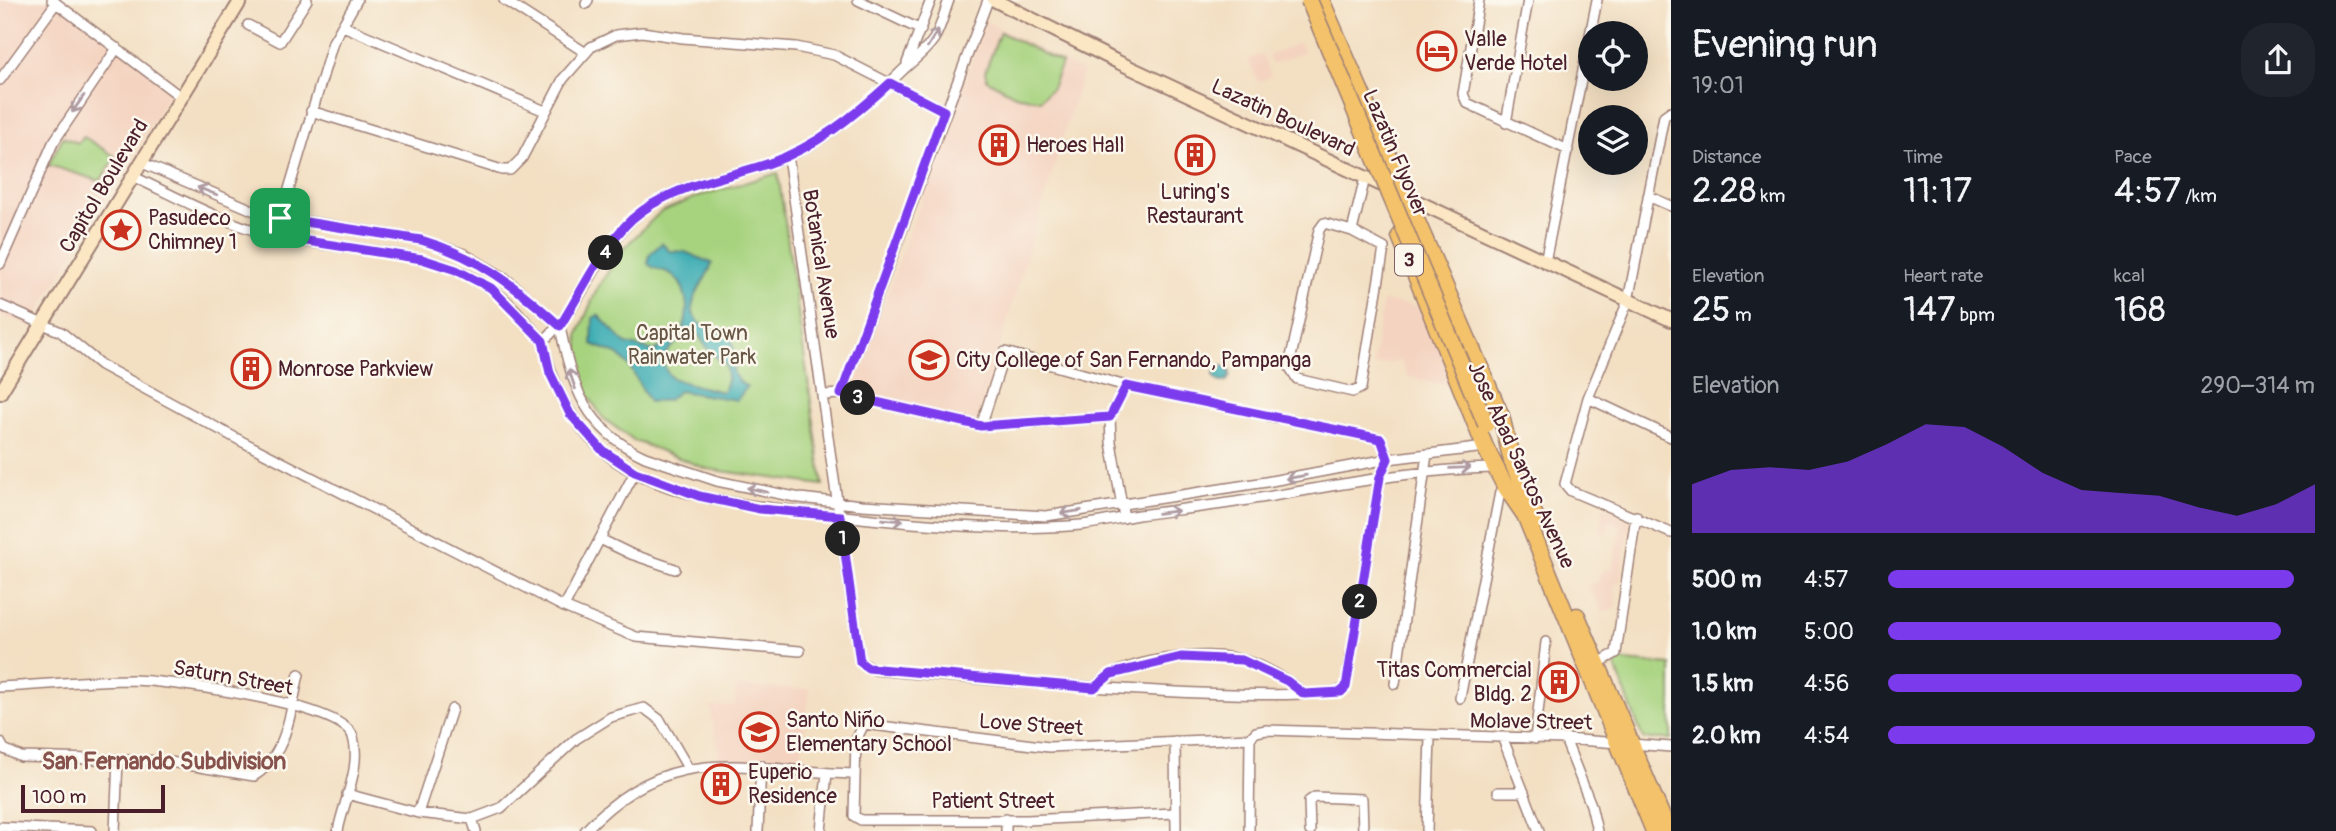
<!DOCTYPE html>
<html lang="en">
<head>
<meta charset="utf-8">
<style>
	:root { --surface:#171b24; --page:#20242c; --text:#f1f3f6; --muted:#9ea1a6; --accent:#7c3aed }
	body { margin:0; font-family:Pangolin,sans-serif; background:var(--page); color:var(--text); height:100vh; display:flex; flex-direction:column; font-size:26px; white-space:nowrap }
	* { box-sizing:border-box; margin:0 }
	p { font-size:23px; color:var(--muted) }
	.icon { flex:none; width:38px; height:38px; fill:none; stroke:currentColor; stroke-width:2; stroke-linecap:round; stroke-linejoin:round }
	.map { position:relative; flex:1; overflow:hidden }
	.panel { display:flex; flex-direction:column; background:var(--surface); width:665px }
	.panel>* { flex:none }
	.controls { position:absolute; left:1578px; top:21px; display:grid; gap:14px }
	.controls a { display:grid; place-items:center; width:70px; height:70px; border-radius:50%; background:var(--surface); box-shadow:0 7px 28px #0002; font-size:35px }
	.scale { position:absolute; left:21px; bottom:18px; width:144px; box-sizing:border-box; padding-left:7px; border:4px solid #4a1f2b; border-top:0; font-size:19px; line-height:24px; white-space:nowrap; color:#4a1f2b; -webkit-text-stroke:5px #fbf7ec; paint-order:stroke }
	.pin { position:absolute; display:grid; place-items:center; width:60px; height:60px; color:#fff; margin:-30px; border-radius:14px; box-shadow:0 4px 10px #0006 }
	.km { position:absolute; width:35px; height:35px; margin:-18px; border-radius:50%; background:#222; color:#fff; font-size:19px; line-height:35px; text-align:center }
	.round { display:grid; place-items:center; flex:none; width:74px; height:74px; border-radius:28px; background:var(--page) }
	.head { display:flex; align-items:center; justify-content:space-between; height:119px; padding:0 21px }
	h1 { font-size:38px; font-weight:600; line-height:52px }
	.figures { display:grid; grid-template-columns:repeat(3,1fr); gap:10px; height:119px; padding:7px 21px }
	.figures div { display:grid; align-content:center }
	.figures b { font-size:35px; font-weight:600 }
	.figures small { font-size:19px; font-weight:400 }
	.figures p { font-size:19px }
	.chart { height:196px; padding:14px 21px }
	.chart p { display:flex; justify-content:space-between }
	.chart svg { width:100%; height:126px; margin-top:7px; fill:var(--accent); opacity:.7 }
	ul { padding:0 21px; list-style:none; font-size:23px }
	li { display:grid; grid-template-columns:112px 84px 1fr; align-items:center; height:52px }
	li i { height:18px; border-radius:9px; background:var(--accent) }
	main { display:flex; flex:1; min-height:0 }
	.map>svg:first-child { display:block }
	.built { fill:#f4d3c0 }
	.green { fill:#a7d37f; stroke:#787955; stroke-width:2 }
	.water { fill:#39abb2; stroke:#42656e; stroke-width:2; fill-rule:evenodd }
	.lines { fill:none; stroke-linecap:round; stroke-linejoin:round }
	.street-casing { stroke:#9e7f76; stroke-width:12 }
	.secondary-casing { stroke:#9e7f76; stroke-width:16 }
	.highway-casing { stroke:#9e7f76; stroke-width:19 }
	.street { stroke:#fff; stroke-width:9 }
	.secondary { stroke:#fbe7c3; stroke-width:12 }
	.highway { stroke:#f4c26a; stroke-width:16 }
	.highway-bridge-casing { stroke:#9e7f76; stroke-width:19; stroke-linecap:butt }
	.highway-bridge { stroke:#f4c26a; stroke-width:16 }
	.oneway { stroke:#ae9aa0 }
	.route-casing { stroke:#fff; stroke-width:14 }
	.route { stroke:#7c3aed; stroke-width:9 }
	.labels { text-anchor:middle; dominant-baseline:central; stroke-width:5; stroke-linejoin:round; paint-order:stroke }
	.shield { fill:#fbf7ec; stroke:#7f6065; stroke-width:2 }
	.shield-label { font-size:19px; font-weight:bold; fill:#4a1f2b }
	.poi-label { font-size:21px; fill:#4a1f2b; stroke:#fbf7ec; text-anchor:start }
	.street-label { font-size:21px; fill:#4a1f2b; stroke:#fbf7ec }
	.park-label { font-size:21px; fill:#654; stroke:#fbf7ec }
	.neighbourhood-label { font-size:23px; font-weight:bold; fill:#87514c; stroke:#fbf7ec }
</style>
</head>
<body>
<main>
<div class="map">
<svg width="1671" height="831" viewBox="0 0 1671 831">
	<rect width="100%" height="100%" fill="#fbf7ec"/>
	<filter id="ink" filterUnits="userSpaceOnUse"><feTurbulence type="fractalNoise" baseFrequency=".0143" numOctaves="2"/><feDisplacementMap in="SourceGraphic" scale="14" xChannelSelector="R" yChannelSelector="G"/><feConvolveMatrix kernelMatrix="1 2 1 2 8 2 1 2 1" color-interpolation-filters="sRGB"/></filter>
	<filter id="wash" filterUnits="userSpaceOnUse"><feTurbulence type="fractalNoise" baseFrequency=".00686" numOctaves="4" result="noise"/><feDisplacementMap in="SourceGraphic" scale="28" xChannelSelector="R" yChannelSelector="G"/><feGaussianBlur stdDeviation="1.57" result="paint"/><feColorMatrix in="noise" values="0 0 0 0 0 0 0 0 0 0 0 0 0 0 0 0 0 1.4 0 .05"/><feComposite in="paint" operator="in"/></filter>
	<g filter="url(#wash)">
		<rect width="100%" height="100%" fill="#f3dfc2"/>
		<path class="built" d="M0 0H66L176 82 30 326 0 315Z
			M986 21 1083 72 973 433 852 391Z
			M1299 43 1303 52 1272 64 1268 56Z
			M1262 54 1271 76 1258 82 1248 59Z
			M1383 301 1421 307 1455 387 1408 377 1401 361 1373 366Z
			M1604 506 1630 521 1620 581 1614 586 1617 607 1603 612 1588 586 1599 581V574L1605 569H1612L1621 526 1610 520 1608 532 1599 533Z
			M735 687 810 689 801 757 720 764 710 707 735 705Z"/>
		<path class="green" d="M1000 32 1062 63 1052 88 1040 100 1015 95 987 80 985 72Z
			M63 137 78 143 84 137 116 157 100 181 48 165Z
			M778 173 823 485 707 469 633 440 603 418 581 385 578 334 597 289 622 250 660 212 699 196Z
			M1613 660 1671 665V739H1643Z"/>
		<path class="water" d="M662 243 669 251 685 252 712 263C708 281 678 306 701 324 710 332 722 328 731 337 739 358 722 372 747 387L737 400 679 391 668 400 649 402 630 367 619 355 592 344 593 318 598 315 626 344 655 351 683 329C690 311 688 283 669 273 661 269 655 270 648 264L649 255ZM697 333 710 352 726 365 727 380 723 392C714 390 675 381 670 376 652 356 680 336 697 333Z
			M1214 374a8 8 0 1 1 16 0a8 8 0 1 1-16 0Z"/>
	</g>
	<g filter="url(#ink)">
		<g class="lines">
			<g class="street-casing">
				<path id="street" d="M52 0 181 97
					M504 0 586 53
					M858 0 921 30
					M1479 0 1463 94 1467 103 1568 150
					M586 4 588 0
					M248 25 280 42 307 0
					M343 26 545 111
					M907 63 931 0
					M0 80 56 3
					M311 111 502 170H510L522 158 563 79 591 47 616 35 642 32 683 38 796 47 834 55 944 111
					M1671 111 1664 116 1628 301 1588 398 1565 484 1571 491 1671 533
					M1506 123 1528 0
					M788 156 860 662 875 670C931 675 1323 710 1346 687L1380 477 1388 459 1381 439 1126 386 1005 352 981 426
					M140 162 262 214 421 240 464 254 505 278 560 326C571 386 586 430 645 457L717 481 800 498 862 505 1046 516 1266 482 1388 459 1485 447
					M132 176C177 197 225 224 274 236 345 253 428 245 490 288 511 302 527 323 543 341
					M1648 196 1671 206
					M1324 223 1352 231 1384 248 1361 388 1353 392 1297 379 1289 366 1319 230Z
					M1352 231 1365 178
					M275 236 333 42 357 0
					M1545 262 1597 0
					M0 264 53 143 117 48
					M0 305 61 332 101 365 243 442 564 607 636 637 800 651
					M543 341C554 392 577 437 623 466 685 503 758 506 827 514 911 524 997 532 1081 525 1100 523 1119 518 1138 515 1175 510 1212 506 1248 500 1331 487 1410 469 1494 468
					M543 341C585 305 598 245 642 211 679 183 728 178 771 163 823 145 865 107 904 69 914 60 926 51 934 39 941 28 944 13 949 0
					M841 394 988 0
					M824 395 841 394 981 426 1110 417
					M1588 398 1671 437
					M1124 518 1111 442 1110 417 1126 386
					M600 539 631 554 675 569
					M564 607 635 472
					M1595 665 1616 653 1636 516
					M1395 684 1427 454
					M0 687C44 685 89 680 133 680 168 681 344 703 353 737 362 766 343 803 338 831
					M1094 688C1118 659 1208 649 1243 660 1263 666 1288 679 1304 694
					M1460 698 1500 492 1505 486
					M1250 738 1256 732 1266 730 1565 739 1671 747
					M1503 739 1539 831
					M1535 739 1546 642
					M1565 739 1591 805 1597 831
					M1175 741 1176 831
					M0 742 4 749 21 757 164 761 254 776C287 756 291 709 299 674
					M1498 792H1524
					M347 794 418 813 472 819 501 808 576 739 611 717 644 708 660 720 688 768
					M418 813 452 709
					M1175 813 1027 820H861L854 816 856 740 864 724 1049 747 1250 738
					M472 819 476 831
					M1006 819V831
					M0 827 92 831
					M115 831 118 759
					M585 831C671 738 746 771 855 774
					M758 831 761 765
					M821 831 827 773
					M1249 831 1250 738
					M1310 831 1309 801 1315 797 1362 799 1363 831
					M1427 831 1430 737"/>
			</g>
			<g class="secondary-casing">
				<path id="secondary" d="M994 0 1118 62 1671 320
					M0 393 241 0"/>
			</g>
			<g class="highway-casing">
				<path id="highway" d="M1321 0 1501 416 1512 461 1537 521
					M1400 236 1485 447 1505 486 1525 515 1654 831
					M1577 616 1668 831"/>
			</g>
			<use href="#street" class="street"/>
			<use href="#secondary" class="secondary"/>
			<use href="#highway" class="highway"/>
			<g class="highway-bridge-casing">
				<path id="highway-bridge" d="M1309 0 1486 424"/>
			</g>
			<use href="#highway-bridge" class="highway-bridge"/>
		</g>
		<defs><path id="oneway-shaft" d="M-6 0H5M1.5-3L5.5 0L1.5 3" fill="none" stroke-width="1.6" stroke-linecap="round" stroke-linejoin="round" transform="scale(1.75)"/></defs>
		<g class="oneway">
			<use href="#oneway-shaft" transform="translate(933 38) rotate(-58)"/>
			<use href="#oneway-shaft" transform="translate(78 104) rotate(125)"/>
			<use href="#oneway-shaft" transform="translate(207 191) rotate(-159)"/>
			<use href="#oneway-shaft" transform="translate(572 379) rotate(-109)"/>
			<use href="#oneway-shaft" transform="translate(1460 468) rotate(-2)"/>
			<use href="#oneway-shaft" transform="translate(1296 477) rotate(170)"/>
			<use href="#oneway-shaft" transform="translate(757 490) rotate(-168)"/>
			<use href="#oneway-shaft" transform="translate(1071 512) rotate(171)"/>
			<use href="#oneway-shaft" transform="translate(1168 512) rotate(-7)"/>
			<use href="#oneway-shaft" transform="translate(893 520) rotate(4)"/>
		</g>
	</g>
	<g class="lines" filter="url(#ink)">
		<g class="route-casing">
			<path id="route" d="M890 83 944 111 841 394 981 426 1110 417 1126 386 1381 439 1388 459 1380 477 1346 687 1341 692 1304 694 1287 681 1242 660 1182 657 1111 674 1094 688 868 668 860 662 840 516 760 509 699 496 635 472 602 450 570 414 550 373 543 341 491 288 456 270 422 259 275 236 280 218 421 240C481 258 514 285 560 326 582 291 602 247 632 219 670 185 724 179 770 163 816 147 855 115 890 83Z"/>
		</g>
		<use href="#route" class="route"/>
	</g>
	<defs>
		<g id="hotel-ring" transform="scale(2.0125)"><circle r="9.5" fill="#fbf7ec" stroke="#c8321e" stroke-width="1.5"/><path d="M-6-4.5h1.5V1H6V5H4.5V3h-9V5H-6ZM-4 0a1.8 1.8 0 1 1 3.6 0ZM.5 0V-2.5h3Q6-2.5 6 0Z" fill="#c8321e"/></g>
		<g id="building-ring" transform="scale(2.0125)"><circle r="9.5" fill="#fbf7ec" stroke="#c8321e" stroke-width="1.5"/><path d="M-4-6H4V6H1V3H-1V6H-4ZM-2.5-4.3h1.7v1.8h-1.7ZM.8-4.3h1.7v1.8H.8ZM-2.5-1h1.7V.8h-1.7ZM.8-1h1.7V.8H.8Z" fill="#c8321e"/></g>
		<g id="sight-ring" transform="scale(2.0125)"><circle r="9.5" fill="#fbf7ec" stroke="#c8321e" stroke-width="1.5"/><path d="M0-6L1.8-2.2L6-1.7L2.9 1.2L3.7 5.4L0 3.3L-3.7 5.4L-2.9 1.2L-6-1.7L-1.8-2.2Z" fill="#c8321e"/></g>
		<g id="university-ring" transform="scale(2.0125)"><circle r="9.5" fill="#fbf7ec" stroke="#c8321e" stroke-width="1.5"/><path d="M0-5L7-2L0 1L-7-2ZM-4 1L0 2.5L4 1V4Q0 6-4 4Z" fill="#c8321e"/></g>
		<g id="school-ring" transform="scale(2.0125)"><circle r="9.5" fill="#fbf7ec" stroke="#c8321e" stroke-width="1.5"/><path d="M0-5L7-2L0 1L-7-2ZM-4 1L0 2.5L4 1V4Q0 6-4 4Z" fill="#c8321e"/></g>
	</defs>
	<g fill-rule="evenodd">
		<use href="#hotel-ring" x="1437" y="51"/>
		<use href="#building-ring" x="999" y="145"/>
		<use href="#building-ring" x="1195" y="155"/>
		<use href="#sight-ring" x="121" y="230"/>
		<use href="#university-ring" x="929" y="360"/>
		<use href="#building-ring" x="251" y="369"/>
		<use href="#building-ring" x="1559" y="682"/>
		<use href="#school-ring" x="759" y="732"/>
		<use href="#building-ring" x="721" y="784"/>
	</g>
	<g class="labels">
		<rect class="shield" x="1395" y="244.5" width="28" height="31" rx="5"/>
		<g class="shield-label">
			<text x="1409" y="260">3</text>
		</g>
		<g class="poi-label">
			<text x="1464" y="39">Valle<tspan x="1464" dy="24">Verde Hotel</tspan></text>
			<text x="1026" y="145">Heroes Hall</text>
			<text x="1195" y="192" text-anchor="middle">Luring's<tspan x="1195" dy="24">Restaurant</tspan></text>
			<text x="148" y="218">Pasudeco<tspan x="148" dy="24">Chimney 1</tspan></text>
			<text x="956" y="360">City College of San Fernando, Pampanga</text>
			<text x="278" y="369">Monrose Parkview</text>
			<text x="1532" y="670" text-anchor="end">Titas Commercial<tspan x="1532" dy="24">Bldg. 2</tspan></text>
			<text x="786" y="720">Santo Niño<tspan x="786" dy="24">Elementary School</tspan></text>
			<text x="748" y="772">Euperio<tspan x="748" dy="24">Residence</tspan></text>
		</g>
		<g class="street-label">
			<text transform="translate(1283 118) rotate(25)">Lazatin Boulevard</text>
			<text transform="translate(1395 153) rotate(67)">Lazatin Flyover</text>
			<text transform="translate(104 186) rotate(-59)">Capitol Boulevard</text>
			<text transform="translate(821 264) rotate(81)">Botanical Avenue</text>
			<text transform="translate(1521 465) rotate(65)">Jose Abad Santos Avenue</text>
			<text transform="translate(233 678) rotate(10)">Saturn Street</text>
			<text transform="translate(1531 722) rotate(1)">Molave Street</text>
			<text transform="translate(1031 725) rotate(4)">Love Street</text>
			<text x="993" y="801">Patient Street</text>
		</g>
		<g class="park-label">
			<text x="692" y="333">Capital Town<tspan x="692" dy="24">Rainwater Park</tspan></text>
		</g>
		<g class="neighbourhood-label">
			<text x="164" y="761">San Fernando Subdivision</text>
		</g>
	</g>
</svg>
<div class="controls">
<a><svg class="icon" aria-label="locate" viewBox="0 0 24 24"><circle cx="12" cy="12" r="6"/><path d="M12 2v4M12 18v4M2 12h4M18 12h4"/></svg></a>
<a><svg class="icon" aria-label="layers" viewBox="0 0 24 24"><path d="M12 4l9 5-9 5-9-5zM3 14l9 5 9-5"/></svg></a>
</div>
<div class="scale">100 m</div>
<div class="pin" style="left:280px;top:218px;background:#1e9e55"><svg class="icon" aria-label="arrive" viewBox="0 0 24 24"><path d="M6 21V4h12l-3 4 3 4H6"/></svg></div>
<b class="km" style="left:843px;top:539px">1</b>
<b class="km" style="left:1360px;top:602px">2</b>
<b class="km" style="left:858px;top:398px">3</b>
<b class="km" style="left:606px;top:253px">4</b>
</div>
<section class="panel">
<div class="head"><div><h1>Evening run</h1><p>19:01</p></div><a class="round"><svg class="icon" aria-label="share" viewBox="0 0 24 24"><path d="M12 15V3M7 8l5-5 5 5M5 13v7h14v-7"/></svg></a></div>
<div class="figures">
<div><p>Distance</p><b>2.28<small> km</small></b></div>
<div><p>Time</p><b>11:17</b></div>
<div><p>Pace</p><b>4:57<small> /km</small></b></div>
</div>
<div class="figures">
<div><p>Elevation</p><b>25<small> m</small></b></div>
<div><p>Heart rate</p><b>147<small> bpm</small></b></div>
<div><p>kcal</p><b>168</b></div>
</div>
<div class="chart"><p><span>Elevation</span>290–314 m</p>
<svg viewBox="0 0 160 44" preserveAspectRatio="none"><path d="M0 44V27L10 22L20 21L30 22L40 19L50 13L60 6L70 7L80 14L90 23L100 29L110 30L120 31L130 35L140 38L150 34L160 27V44z"/></svg>
</div>
<ul>
<li><b>500 m</b>4:57<i style="width:95%"></i></li>
<li><b>1.0 km</b>5:00<i style="width:92%"></i></li>
<li><b>1.5 km</b>4:56<i style="width:97%"></i></li>
<li><b>2.0 km</b>4:54<i style="width:100%"></i></li>
</ul>
</section>
</main>
</body>
</html>
